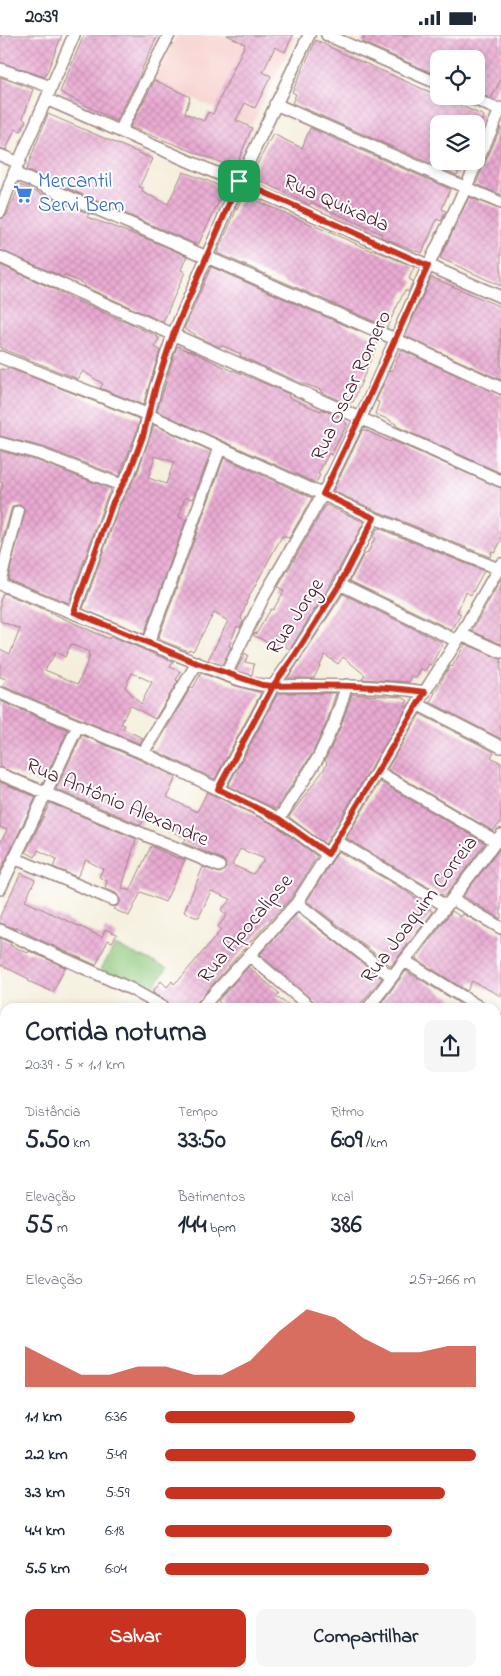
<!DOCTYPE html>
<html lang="pt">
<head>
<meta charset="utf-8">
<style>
	:root { --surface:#fff; --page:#f6f6f7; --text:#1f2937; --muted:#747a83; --accent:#c8321e }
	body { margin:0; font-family:"Indie Flower",sans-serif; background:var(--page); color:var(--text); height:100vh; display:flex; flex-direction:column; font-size:19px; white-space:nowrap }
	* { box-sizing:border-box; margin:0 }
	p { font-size:16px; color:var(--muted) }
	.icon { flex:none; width:28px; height:28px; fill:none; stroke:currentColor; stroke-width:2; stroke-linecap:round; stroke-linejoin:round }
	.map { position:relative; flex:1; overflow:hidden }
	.details { position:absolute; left:0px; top:968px; width:501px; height:674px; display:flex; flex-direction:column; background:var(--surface); border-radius:15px 15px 0 0; box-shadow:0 2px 8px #0003 }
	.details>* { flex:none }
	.controls { position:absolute; left:430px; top:15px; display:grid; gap:10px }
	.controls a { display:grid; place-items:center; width:55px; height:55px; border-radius:10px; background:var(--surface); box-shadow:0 2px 8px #0003; font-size:25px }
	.pin { position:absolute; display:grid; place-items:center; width:42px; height:42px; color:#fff; margin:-21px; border-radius:10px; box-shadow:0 2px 8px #0006 }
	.round { display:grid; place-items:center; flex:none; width:52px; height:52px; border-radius:10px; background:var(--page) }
	.head { display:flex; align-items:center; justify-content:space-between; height:85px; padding:0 25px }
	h1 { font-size:28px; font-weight:800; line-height:38px }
	.stats { display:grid; grid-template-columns:repeat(3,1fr); gap:8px; height:85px; padding:5px 25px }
	.stats div { display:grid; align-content:center }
	.stats b { font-size:25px; font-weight:800 }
	.stats small { font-size:14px; font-weight:400 }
	.stats p { font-size:14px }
	.chart { height:140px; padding:10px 25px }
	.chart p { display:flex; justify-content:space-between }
	.chart svg { width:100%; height:90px; margin-top:5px; fill:var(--accent); opacity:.7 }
	.cta { display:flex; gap:10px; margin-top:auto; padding:10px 25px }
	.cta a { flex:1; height:58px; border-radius:10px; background:var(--accent); color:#fff; font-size:20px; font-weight:800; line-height:58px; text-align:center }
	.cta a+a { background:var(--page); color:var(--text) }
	ul { padding:0 25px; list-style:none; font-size:16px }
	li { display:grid; grid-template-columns:80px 60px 1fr; align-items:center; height:38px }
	li i { height:12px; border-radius:6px; background:var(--accent) }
	.status { display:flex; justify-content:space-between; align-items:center; height:35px; padding:0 25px; background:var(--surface); direction:ltr }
	.status svg { height:14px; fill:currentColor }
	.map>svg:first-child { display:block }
	.built { fill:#f7d0ce }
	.grass { fill:#8fc87b; stroke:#6c7453 }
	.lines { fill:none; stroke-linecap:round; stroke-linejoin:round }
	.stream { stroke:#69c4e7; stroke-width:4 }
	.building { fill:url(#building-cross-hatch); fill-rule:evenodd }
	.street-casing { stroke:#9f8683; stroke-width:14 }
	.street { stroke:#fff; stroke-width:11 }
	.route-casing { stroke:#fff; stroke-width:10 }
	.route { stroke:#c8321e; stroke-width:6 }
	.labels { text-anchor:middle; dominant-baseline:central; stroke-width:4; stroke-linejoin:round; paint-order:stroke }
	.shop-label { font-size:21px; fill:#366cbe; stroke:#fff; text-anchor:start }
	.street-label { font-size:21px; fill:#4a1f2b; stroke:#fff }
</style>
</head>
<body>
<div class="status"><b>20:39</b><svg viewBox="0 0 49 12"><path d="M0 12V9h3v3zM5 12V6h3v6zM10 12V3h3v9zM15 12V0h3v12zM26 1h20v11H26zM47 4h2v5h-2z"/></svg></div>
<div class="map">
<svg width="501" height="1641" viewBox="0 0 501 1641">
	<defs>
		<pattern id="building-cross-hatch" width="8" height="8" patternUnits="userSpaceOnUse" patternTransform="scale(1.25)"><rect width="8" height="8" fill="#e9aad2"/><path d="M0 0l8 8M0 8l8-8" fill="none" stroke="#c992b4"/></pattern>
	</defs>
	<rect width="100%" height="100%" fill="#fff"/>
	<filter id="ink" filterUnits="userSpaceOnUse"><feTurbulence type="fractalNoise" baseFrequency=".02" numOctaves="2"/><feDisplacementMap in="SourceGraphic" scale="10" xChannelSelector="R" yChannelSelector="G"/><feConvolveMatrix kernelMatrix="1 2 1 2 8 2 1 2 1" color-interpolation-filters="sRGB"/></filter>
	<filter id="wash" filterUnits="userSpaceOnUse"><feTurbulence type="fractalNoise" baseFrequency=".0096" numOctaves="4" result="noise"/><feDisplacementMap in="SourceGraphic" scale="20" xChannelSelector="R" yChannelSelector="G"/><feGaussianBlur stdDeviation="1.12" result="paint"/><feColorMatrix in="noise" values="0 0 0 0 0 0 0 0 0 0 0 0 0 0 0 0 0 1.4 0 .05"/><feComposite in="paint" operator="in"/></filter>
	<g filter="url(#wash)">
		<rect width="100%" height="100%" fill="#f4eedb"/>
		<path class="built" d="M177 0H296L251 91 155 45Z"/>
		<path class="grass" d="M115 910 167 933 150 957 101 934Z"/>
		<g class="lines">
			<path class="stream" d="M0 1551 5 1556
				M65 1636 69 1641"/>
		</g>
		<g id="blocks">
			<path class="building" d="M0 0H62L45 42 0 27Z
				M84 0H158L140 38H141L116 86 60 57Z
				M227 0H293L285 17 275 12 263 37 271 41 255 73 245 68 236 85 252 93 235 133 130 92 155 45 190 62 185 78 204 86 208 77 213 79 245 9Z
				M365 0H501V44L491 64 476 57V24H439V41L362 7Z
				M316 5 344 19 484 81 480 89H439V126H463L457 140 292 68 296 59 292 57Z
				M0 42 33 54 23 83 26 85 21 96 15 94 6 115 0 113Z
				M48 79 153 124 139 152 143 153 142 157 168 169 183 137 206 145 225 154 198 210 26 135Z
				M501 92V160L476 149Z
				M310 93 450 154 442 174 446 176 441 186 437 184 422 218 381 202 382 199 342 181 311 167 310 170 251 141 273 99 302 113Z
				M20 150 89 179 87 182 147 204 187 221 181 235 185 237 163 287 83 251 84 249 64 240 63 242 0 215V184L4 183 7 180Z
				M243 160 373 216 374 215 414 232 409 244 413 246 408 257 405 255 387 292 217 218Z
				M469 162 501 175V251L440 223Z
				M0 230 58 256 57 257 157 301V302L159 303 155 312 160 315 143 370 100 353 103 349 83 336 78 344 0 313Z
				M211 232 379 305 353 367 351 366 349 370 321 357V355L299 347 240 321 241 319 221 310 220 312 195 301V299L184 294Z
				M431 242 501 272V345L405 301Z
				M177 311 189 316V315L233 336V335L289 359 288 362 313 373 321 376 322 374 341 383 347 389 331 420 329 418 318 439 320 440 316 448 157 376Z
				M401 315 501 360V438L396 391V389L390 386V385L375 379 379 367 376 366 390 335 392 336Z
				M8 333 140 384 136 399 119 441 43 412 0 401V334L8 335Z
				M154 390 211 416 193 464 185 462 179 482 186 485 144 599 83 574 120 470 137 439ZM155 421 174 427 166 449 148 443Z
				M363 394 390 407 391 405 501 453V506L495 517 492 516 490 522 377 476 333 456Z
				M0 416 38 426 111 454 106 464 69 568 8 544 25 476 20 470H16L12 472 2 507 0 506V459L3 448 0 447Z
				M224 423 312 463 289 503 282 501 246 567H247L241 583 243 586 240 593 237 591 229 611 231 612 222 630 208 625 228 586 214 578 193 616 189 614 188 616 158 604Z
				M326 470 364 487 333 545 290 614 277 607 275 611 253 600 254 598 256 599 271 574 273 575 284 556 278 552Z
				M378 493 484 536 471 560 466 557 457 577 461 579 452 595 350 546 364 519H367L375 503 373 502Z
				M501 544V609L472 596Z
				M3 558 41 573 109 604 111 601 173 627 170 632 181 637 176 645 178 646 155 684 130 670 121 689 125 690 123 694 143 703 140 709 3 651 7 644 0 642V614L10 619 20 594 0 586V566ZM71 609 89 617 88 620 90 621 78 649 45 635 56 617 65 622ZM132 638 152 647 141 669 125 652Z
				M343 559 443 608 431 630 429 629 425 636 421 634 416 643 412 641 409 647 362 644 365 640 343 622 338 629 325 620 314 643H288Z
				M465 609 501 624V704L430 667 444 641 450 631 452 632Z
				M245 618 248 620 245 627 254 629 252 640 236 636Z
				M201 638 236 651 261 658 215 744 154 715 191 652 193 653Z
				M278 658H336L327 686 312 719 276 774 228 751Z
				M352 659 402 662 408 666 404 670 407 672 325 809 289 782 323 736 327 728 325 726 341 691Z
				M0 666 68 695 42 749 0 732Z
				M420 679 494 717 491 722 501 728V787L493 796 387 734Z
				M82 700 140 725 176 742 167 762 197 777 207 757 275 790 317 821 291 863 249 908 193 972H170L167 966 152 957 161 946 167 952 172 946 174 949 178 945H179L221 895 218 892 227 880 221 875 231 864 211 856 199 882H195L184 877 203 832 220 838 226 833 225 827 222 824 184 808 186 803 160 791 163 785 146 778 141 790 56 754ZM240 814 265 824 253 839 232 830Z
				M0 747 36 762 0 837V808L7 795 0 792Z
				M380 747 485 808 446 860H442L346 803Z
				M50 768 136 804 122 853 130 856 151 811 177 823V822L185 825 165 867 141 857 129 881 113 874 120 868V864L116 858 105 853 107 846 99 842 103 834 86 825 77 842 53 832 57 824 38 815 35 822 26 817Z
				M501 812V884L463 861Z
				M338 816 406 856 433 877 391 931 307 866Z
				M21 838 35 845 25 866 102 902 105 894 117 899 112 907 108 905 96 930 34 902 17 892 16 894 0 888V881Z
				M452 876 461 882 463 879 501 900V961L472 946 467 956 416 924Z
				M298 878 382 943 358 972H320L260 919Z
				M0 903 11 908 10 910 28 918 29 916 65 932 53 957 28 946 29 944 1 930 0 932Z
				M248 932 279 958 276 962 292 972H225L218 966Z
				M406 936 459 968 456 972H381L379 971Z"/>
		</g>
	</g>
	<g filter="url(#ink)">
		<use href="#blocks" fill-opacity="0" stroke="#9f8683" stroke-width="1"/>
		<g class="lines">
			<g class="street-casing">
				<path id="street" d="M327 0 439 49
					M0 34 51 52
					M467 61 501 76
					M46 64 501 262
					M275 69 501 168
					M120 96 169 0
					M0 120 19 128
					M14 138 395 304 501 353
					M0 177 14 138 74 0
					M0 222 501 446
					M0 322 149 380 374 483 501 535
					M0 408 40 419 121 450
					M0 546 18 477
					M0 549C61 572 121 598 182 622 210 633 242 650 273 651 324 650 374 650 425 657
					M340 549 457 606
					M74 577 113 467 130 436 143 401 156 351 173 300 239 147 309 0
					M461 599 501 617
					M148 609 220 413
					M226 639 263 563 323 459 361 382 428 231 466 152 501 73
					M0 658 143 718 218 754 279 784 327 819
					M417 669 501 712
					M143 718 197 628
					M378 737 496 806
					M0 739 219 831
					M218 754 273 651 295 620 340 549 374 483
					M279 784 318 723 334 689 347 650
					M336 806 446 871
					M14 823 113 865
					M0 854 78 691
					M452 864 501 893
					M297 868 392 942
					M0 895 131 954 163 972
					M250 921 310 972
					M405 926 479 972
					M202 972 297 868 336 806 417 669 457 606 501 529
					M369 972 501 800
					M496 983 501 986
					M496 1002 501 993
					M496 1048 501 1052
					M496 1150 501 1154
					M0 1167 5 1170
					M496 1195 501 1199
					M0 1501 5 1493
					M496 1607 501 1608
					M242 1636 250 1641"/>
			</g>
			<use href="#street" class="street"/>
		</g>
	</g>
	<g class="lines" filter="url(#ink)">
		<g class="route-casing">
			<path id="route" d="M239 146 173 300 156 351 143 401 130 436 113 467 74 577 197 628 262 650 273 651C324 650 374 650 425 657L328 819 279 784 218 754 273 651 295 620 340 549 374 483 323 459 360 382 428 231 239 146"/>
		</g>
		<use href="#route" class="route"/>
	</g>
	<defs>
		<g id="supermarket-bare" transform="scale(1.5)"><path d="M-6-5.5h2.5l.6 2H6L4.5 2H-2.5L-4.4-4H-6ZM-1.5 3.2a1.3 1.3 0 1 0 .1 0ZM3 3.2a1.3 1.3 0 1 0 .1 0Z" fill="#3f7fe0" stroke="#fff" stroke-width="2.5" paint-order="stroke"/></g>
	</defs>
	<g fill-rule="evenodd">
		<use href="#supermarket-bare" x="23" y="159"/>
	</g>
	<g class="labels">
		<g class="shop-label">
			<text x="38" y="147">Mercantil<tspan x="38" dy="24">Servi Bem</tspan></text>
		</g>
		<g class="street-label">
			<text transform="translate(336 169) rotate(24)">Rua Quixada</text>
			<text transform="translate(352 351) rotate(-65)">Rua Oscar Romero</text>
			<text transform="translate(296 582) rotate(-57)">Rua Jorge</text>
			<text transform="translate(117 768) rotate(23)">Rua Antônio Alexandre</text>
			<text transform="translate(420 875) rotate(-53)">Rua Joaquim Correia</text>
			<text transform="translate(246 894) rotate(-50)">Rua Apocalipse</text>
		</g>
	</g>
</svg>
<div class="controls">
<a><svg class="icon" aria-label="locate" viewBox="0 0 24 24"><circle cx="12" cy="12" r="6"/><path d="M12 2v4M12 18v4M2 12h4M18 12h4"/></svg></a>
<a><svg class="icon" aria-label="layers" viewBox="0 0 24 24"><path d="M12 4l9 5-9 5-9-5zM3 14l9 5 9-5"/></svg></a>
</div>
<div class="pin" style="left:239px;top:146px;background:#1e9e55"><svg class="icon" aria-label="arrive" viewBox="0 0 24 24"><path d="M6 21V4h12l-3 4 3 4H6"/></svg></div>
<section class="details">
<div class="head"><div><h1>Corrida noturna</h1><p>20:39 · 5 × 1.1 km</p></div><a class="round"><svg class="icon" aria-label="share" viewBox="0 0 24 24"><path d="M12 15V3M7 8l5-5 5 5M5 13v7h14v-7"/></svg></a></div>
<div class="stats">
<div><p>Distância</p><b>5.50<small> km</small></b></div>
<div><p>Tempo</p><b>33:50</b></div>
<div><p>Ritmo</p><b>6:09<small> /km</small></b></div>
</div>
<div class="stats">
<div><p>Elevação</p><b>55<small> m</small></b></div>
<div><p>Batimentos</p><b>144<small> bpm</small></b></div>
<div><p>kcal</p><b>386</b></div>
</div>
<div class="chart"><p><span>Elevação</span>257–266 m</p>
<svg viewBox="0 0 160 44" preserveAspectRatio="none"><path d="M0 44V24L10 31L20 38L30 38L40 34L50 34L60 38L70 38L80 31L90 17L100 6L110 10L120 20L130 27L140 27L150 24L160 24V44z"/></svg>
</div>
<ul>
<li><b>1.1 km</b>6:36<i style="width:61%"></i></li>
<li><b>2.2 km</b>5:49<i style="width:100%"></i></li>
<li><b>3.3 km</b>5:59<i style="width:90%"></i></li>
<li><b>4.4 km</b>6:18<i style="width:73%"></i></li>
<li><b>5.5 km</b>6:04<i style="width:85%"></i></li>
</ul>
<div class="cta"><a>Salvar</a><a>Compartilhar</a></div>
</section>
</div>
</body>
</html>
